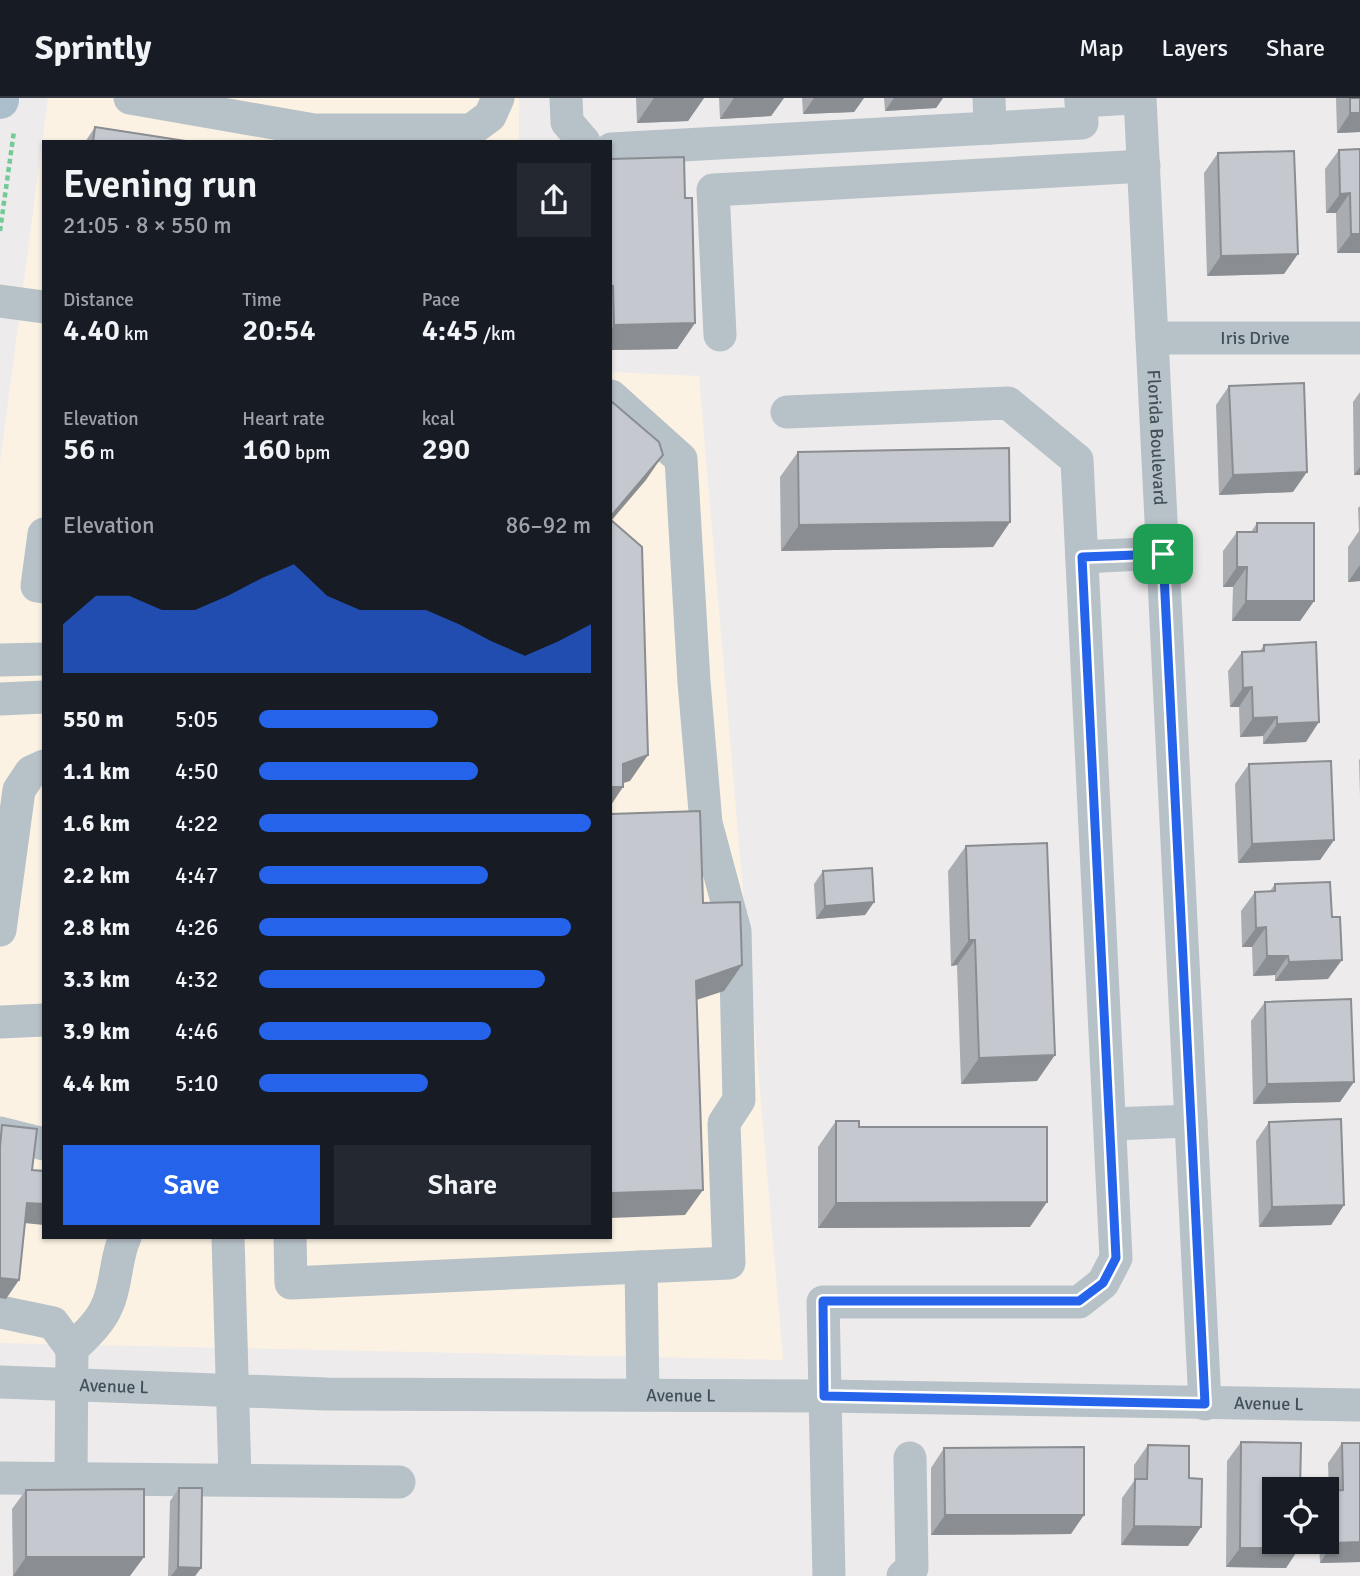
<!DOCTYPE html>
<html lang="en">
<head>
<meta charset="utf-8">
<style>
	:root { --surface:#171b24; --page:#242831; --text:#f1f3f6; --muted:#9ea1a6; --line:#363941; --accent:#2563eb }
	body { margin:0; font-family:Signika,sans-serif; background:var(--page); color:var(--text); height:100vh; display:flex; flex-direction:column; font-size:26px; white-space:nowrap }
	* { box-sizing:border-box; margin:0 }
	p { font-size:23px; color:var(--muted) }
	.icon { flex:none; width:38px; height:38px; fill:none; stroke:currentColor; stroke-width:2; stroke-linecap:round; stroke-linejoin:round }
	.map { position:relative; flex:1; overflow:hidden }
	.sheet { position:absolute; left:42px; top:42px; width:570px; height:1099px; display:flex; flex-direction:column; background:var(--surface); border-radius:0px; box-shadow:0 2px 5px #0004 }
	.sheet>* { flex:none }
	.buttons { position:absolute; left:1262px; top:1379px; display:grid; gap:14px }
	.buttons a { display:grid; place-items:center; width:77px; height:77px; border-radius:0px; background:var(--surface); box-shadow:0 2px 5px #0004; font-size:35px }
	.pin { position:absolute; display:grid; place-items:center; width:60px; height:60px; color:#fff; margin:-30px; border-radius:14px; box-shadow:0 4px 10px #0006 }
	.round { display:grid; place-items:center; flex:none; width:74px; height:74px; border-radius:0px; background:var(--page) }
	.headline { display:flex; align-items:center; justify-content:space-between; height:119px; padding:0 21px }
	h1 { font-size:38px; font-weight:600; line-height:52px }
	.stats { display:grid; grid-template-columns:repeat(3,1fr); gap:10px; height:119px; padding:7px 21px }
	.stats div { display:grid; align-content:center }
	.stats b { font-size:30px; font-weight:600 }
	.stats small { font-size:19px; font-weight:400 }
	.stats p { font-size:19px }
	.chart { height:196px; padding:14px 21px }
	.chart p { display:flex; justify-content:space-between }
	.chart svg { width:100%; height:126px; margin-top:7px; fill:var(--accent); opacity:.7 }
	.action { display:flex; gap:14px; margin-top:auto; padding:14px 21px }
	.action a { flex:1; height:80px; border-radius:0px; background:var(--accent); color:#fff; font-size:28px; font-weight:600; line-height:80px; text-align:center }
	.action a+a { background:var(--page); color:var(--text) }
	ul { padding:0 21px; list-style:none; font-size:23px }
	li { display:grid; grid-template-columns:112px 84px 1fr; align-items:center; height:52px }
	li i { height:18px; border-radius:9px; background:var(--accent) }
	header { display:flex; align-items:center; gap:42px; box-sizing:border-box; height:98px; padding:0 35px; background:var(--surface); border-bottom:2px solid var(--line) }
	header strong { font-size:33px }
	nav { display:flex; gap:38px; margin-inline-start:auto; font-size:24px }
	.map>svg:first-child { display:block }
	.commercial { fill:#fbf2e3 }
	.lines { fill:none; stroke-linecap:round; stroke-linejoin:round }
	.path { stroke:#72ca97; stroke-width:4.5; stroke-dasharray:5 3.5; stroke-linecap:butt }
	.minor { stroke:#b7c1c8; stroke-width:33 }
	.major { stroke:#abbecb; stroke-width:38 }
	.wall { fill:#a9adb2 }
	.shaded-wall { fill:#8a8d91 }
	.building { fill:#c5c9cf; stroke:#8a8d91; stroke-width:2 }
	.route-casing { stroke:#fff; stroke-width:14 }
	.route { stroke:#2563eb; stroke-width:9 }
	.labels { text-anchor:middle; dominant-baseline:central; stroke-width:5; stroke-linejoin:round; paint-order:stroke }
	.street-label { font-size:18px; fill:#445058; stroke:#fff }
</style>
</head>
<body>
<header>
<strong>Sprintly</strong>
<nav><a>Map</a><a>Layers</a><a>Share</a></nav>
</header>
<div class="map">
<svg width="1360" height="1478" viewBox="0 0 1360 1478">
	<rect width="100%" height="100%" fill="#eeebec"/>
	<path class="commercial" d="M48 0H519V44H44V1139H611V274L699 278 783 1262 0 1245V365Z"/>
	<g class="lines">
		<path class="path" d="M0 133 14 33"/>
		<g class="minor">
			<path d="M130 0 314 32H471L490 18 498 0"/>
			<path d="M566 0 567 24 584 44"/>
			<path id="s1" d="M1140 0 1205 1306"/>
			<path d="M1081 3 1131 0"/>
			<path d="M990 30 1082 25 1081 0"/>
			<path d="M611 51 990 30 989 0"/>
			<path d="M0 203 44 209"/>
			<path d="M720 237 713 92 1144 68"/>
			<path id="s2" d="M1152 240H1360"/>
			<path d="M787 314 1008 305 1077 362 1116 1160 1103 1185 1079 1204H823L829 1478"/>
			<path d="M44 436 37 488 44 489"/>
			<path d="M1082 459 1163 455"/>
			<path d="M0 562 44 561"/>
			<path d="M0 601 44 599"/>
			<path d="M0 832 19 692 31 674 44 668"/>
			<path d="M0 924 44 922"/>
			<path d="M1110 1026 1191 1023"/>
			<path d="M0 1035 44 1046"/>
			<path d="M228 1139 235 1380"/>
			<path d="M290 1139 291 1185 729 1165 724 1025 739 1002 735 833 706 725 694 584 681 361 611 298"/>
			<path d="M641 1169 643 1297"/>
			<path d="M0 1214 53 1225 72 1251"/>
			<path id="s3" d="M0 1284 326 1296 824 1298 1360 1307"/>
			<path d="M71 1379 72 1251C85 1238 100 1225 107 1208 117 1187 115 1161 125 1139"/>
			<path d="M0 1380 399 1384"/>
			<path d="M903 1478 912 1470 910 1360"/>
		</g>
		<path class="major" d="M0 2V0"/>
	</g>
	<path class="wall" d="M636 0H704L688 23 637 25Z
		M719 0H784L771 18 720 21Z
		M802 0H864L854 14 803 16Z
		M884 0H943L936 10 885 13Z
		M1336 0H1360V34L1337 35Z
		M95 29 192 44H85Z
		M1360 51V155H1337L1336 115H1326L1325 71 1339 52Z
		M1218 55 1284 176 1207 178 1204 75Z
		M611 61 685 100 695 225 677 251 611 252Z
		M1229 288 1293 394 1219 397 1216 307Z
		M1360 294V377H1354L1353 304Z
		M798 354 1010 424 993 449 781 453 780 379Z
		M1360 408V483L1348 484V449L1359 433 1358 410Z
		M1257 425 1314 503 1300 523H1232L1233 489H1223V453L1237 434H1251Z
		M1264 547 1306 644 1263 646V638L1240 639 1239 609H1230L1228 573 1242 554 1260 553Z
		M1360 661V698L1359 662Z
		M1249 666 1334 742 1320 762 1238 765 1235 686Z
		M966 748 1037 983 961 986 957 867 951 868 948 773Z
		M823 773 874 804 865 817 816 821 814 786Z
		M1275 786 1328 881 1275 883V877L1253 878 1252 849H1242L1241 813 1255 794 1270 793Z
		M1265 904 1340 1004 1253 1006 1251 923Z
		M836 1023 859 1029 1030 1129 818 1130V1049Z
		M1269 1024 1344 1107 1331 1127 1259 1129 1256 1043Z
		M1241 1344 1299 1450 1286 1470 1226 1469 1227 1363Z
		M1342 1345H1360V1464L1320 1465 1319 1444H1326V1401L1329 1397 1328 1365Z
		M1148 1347 1188 1448 1121 1447 1122 1400 1134 1383V1367Z
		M944 1350 1071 1436 931 1437V1370Z
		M179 1390 201 1470 195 1478H168L170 1403Z
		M26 1392 130 1478H13L12 1411Z"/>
	<path class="shaded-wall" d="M654 0H704L688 23 637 25Z
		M734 0H784L771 18 720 21Z
		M814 0H864L854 14 803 16Z
		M894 0H943L936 10 885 13Z
		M1350 15H1360V34L1337 35Z
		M1350 95 1336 115H1326L1340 96Z
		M1351 136H1360V155H1337Z
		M1298 156 1284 176 1207 178 1221 158Z
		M695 225 677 251 611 252V232L614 227Z
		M663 357 646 382 611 423V418Z
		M1360 369V377H1354Z
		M1307 374 1293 394 1219 397 1233 377Z
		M1010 424 993 449 781 453 799 427Z
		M1360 467V483L1348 484Z
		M1237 469H1247L1233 489H1223Z
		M1246 503H1314L1300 523H1232Z
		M1252 589 1239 609H1230L1243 590Z
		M1277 619 1263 638 1240 639 1253 620Z
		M1319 624 1306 644 1263 646 1277 626Z
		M648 657 630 683 611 689H623L611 707V683L623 666Z
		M1334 742 1320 762 1238 765 1252 746Z
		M874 804 865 817 816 821 825 808Z
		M1266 829 1252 849H1242L1256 830Z
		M969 842H975L957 867 951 868Z
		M1267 858H1288L1275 877 1253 878Z
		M1342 862 1328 881 1275 883 1289 864Z
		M742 867 724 893 678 908 696 883Z
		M1055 957 1037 983 961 986 979 960Z
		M1354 984 1340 1004 1253 1006 1267 986Z
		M703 1092 685 1117 611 1120V1095Z
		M1047 1104 1030 1129 818 1130 836 1105Z
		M27 1105 44 1106V1127L14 1124Z
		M1344 1107 1331 1127 1259 1129 1272 1109Z
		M0 1180 19 1182 6 1201 0 1200Z
		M945 1417H1084L1071 1436 931 1437Z
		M1134 1428 1201 1429 1188 1448 1121 1447Z
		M1360 1444V1464L1320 1465 1333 1445Z
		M1240 1450H1299L1286 1470 1226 1469Z
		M26 1459H144L130 1478H13Z
		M178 1469 201 1470 195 1478H171Z"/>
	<path class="building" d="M1350 0H1360V15H1350Z
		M95 29 192 44H93Z
		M1360 51V136H1351L1350 95 1340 96 1339 52Z
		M1294 53 1298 156 1221 158 1218 55Z
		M684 59 685 100H692L695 225 614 227 613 188H611V61Z
		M1304 285 1307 374 1233 377 1229 288Z
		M611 303 659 344 663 357 611 418Z
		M1009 350 1010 424 799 427 798 354Z
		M611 422 642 449 648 657 623 666V689H611Z
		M1257 425H1314V503H1246L1247 469H1237V434H1257Z
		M1316 544 1319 624 1277 626V619L1253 620 1252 589 1243 590 1242 554 1264 553V547Z
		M1331 663 1334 742 1252 746 1249 666Z
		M700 713 703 805 740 804 742 867 696 883 703 1092 611 1095V716Z
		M1047 745 1055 957 979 960 975 842H969L966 748Z
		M872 770 874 804 825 808 823 773Z
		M1330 784 1332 819H1340L1342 862 1289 864 1288 858H1267L1266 829 1256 830 1255 794 1275 793V786Z
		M1351 901 1354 984 1267 986 1265 904Z
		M1341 1021 1344 1107 1272 1109 1269 1024Z
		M836 1023H859V1029H1047V1104L836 1105Z
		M2 1027 37 1031 32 1072 44 1073V1106L27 1105 19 1182 0 1180V1049Z
		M1241 1344 1301 1345 1300 1391H1274V1444H1299V1450H1240Z
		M1342 1345H1360V1444L1333 1445 1332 1393 1343 1392Z
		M1148 1347 1189 1348V1380L1202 1381 1201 1429 1134 1428 1135 1381H1147Z
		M1084 1349V1417H945L944 1350Z
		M179 1390H202L201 1470 178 1469Z
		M144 1391V1459H26V1392Z"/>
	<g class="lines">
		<g class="route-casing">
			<path id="route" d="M1163 456 1205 1306 824 1298 823 1203H1079L1103 1185 1116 1160 1082 459Z"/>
		</g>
		<use href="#route" class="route"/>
	</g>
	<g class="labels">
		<g class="street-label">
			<text stroke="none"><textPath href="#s2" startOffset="103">Iris Drive</textPath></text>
			<text stroke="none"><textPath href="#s1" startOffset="340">Florida Boulevard</textPath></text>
			<text stroke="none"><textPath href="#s3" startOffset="114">Avenue L</textPath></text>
			<text stroke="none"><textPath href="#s3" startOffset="681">Avenue L</textPath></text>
			<text stroke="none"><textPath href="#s3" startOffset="1269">Avenue L</textPath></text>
		</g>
	</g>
</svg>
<div class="buttons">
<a><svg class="icon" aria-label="locate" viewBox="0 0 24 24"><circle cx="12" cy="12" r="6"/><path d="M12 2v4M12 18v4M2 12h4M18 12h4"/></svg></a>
</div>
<div class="pin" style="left:1163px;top:456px;background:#1e9e55"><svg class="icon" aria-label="arrive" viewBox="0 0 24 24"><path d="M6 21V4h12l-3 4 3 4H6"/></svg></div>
<section class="sheet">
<div class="headline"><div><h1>Evening run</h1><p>21:05 · 8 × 550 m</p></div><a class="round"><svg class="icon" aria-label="share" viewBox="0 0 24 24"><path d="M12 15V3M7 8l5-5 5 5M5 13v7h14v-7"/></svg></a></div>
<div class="stats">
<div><p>Distance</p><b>4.40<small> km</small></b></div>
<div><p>Time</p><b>20:54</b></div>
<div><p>Pace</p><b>4:45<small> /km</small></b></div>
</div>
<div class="stats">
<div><p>Elevation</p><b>56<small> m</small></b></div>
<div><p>Heart rate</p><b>160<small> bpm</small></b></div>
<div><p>kcal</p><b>290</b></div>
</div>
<div class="chart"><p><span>Elevation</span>86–92 m</p>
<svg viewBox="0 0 160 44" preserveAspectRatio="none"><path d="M0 44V27L10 17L20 17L30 22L40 22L50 17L60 11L70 6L80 17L90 22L100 22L110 22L120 27L130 33L140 38L150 33L160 27V44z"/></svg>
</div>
<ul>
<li><b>550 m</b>5:05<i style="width:54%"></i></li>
<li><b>1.1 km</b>4:50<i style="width:66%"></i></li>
<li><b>1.6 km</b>4:22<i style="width:100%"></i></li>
<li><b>2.2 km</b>4:47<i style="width:69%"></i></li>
<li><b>2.8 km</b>4:26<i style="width:94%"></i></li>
<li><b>3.3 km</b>4:32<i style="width:86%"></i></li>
<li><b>3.9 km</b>4:46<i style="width:70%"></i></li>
<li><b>4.4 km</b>5:10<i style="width:51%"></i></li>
</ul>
<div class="action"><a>Save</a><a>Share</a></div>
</section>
</div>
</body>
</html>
